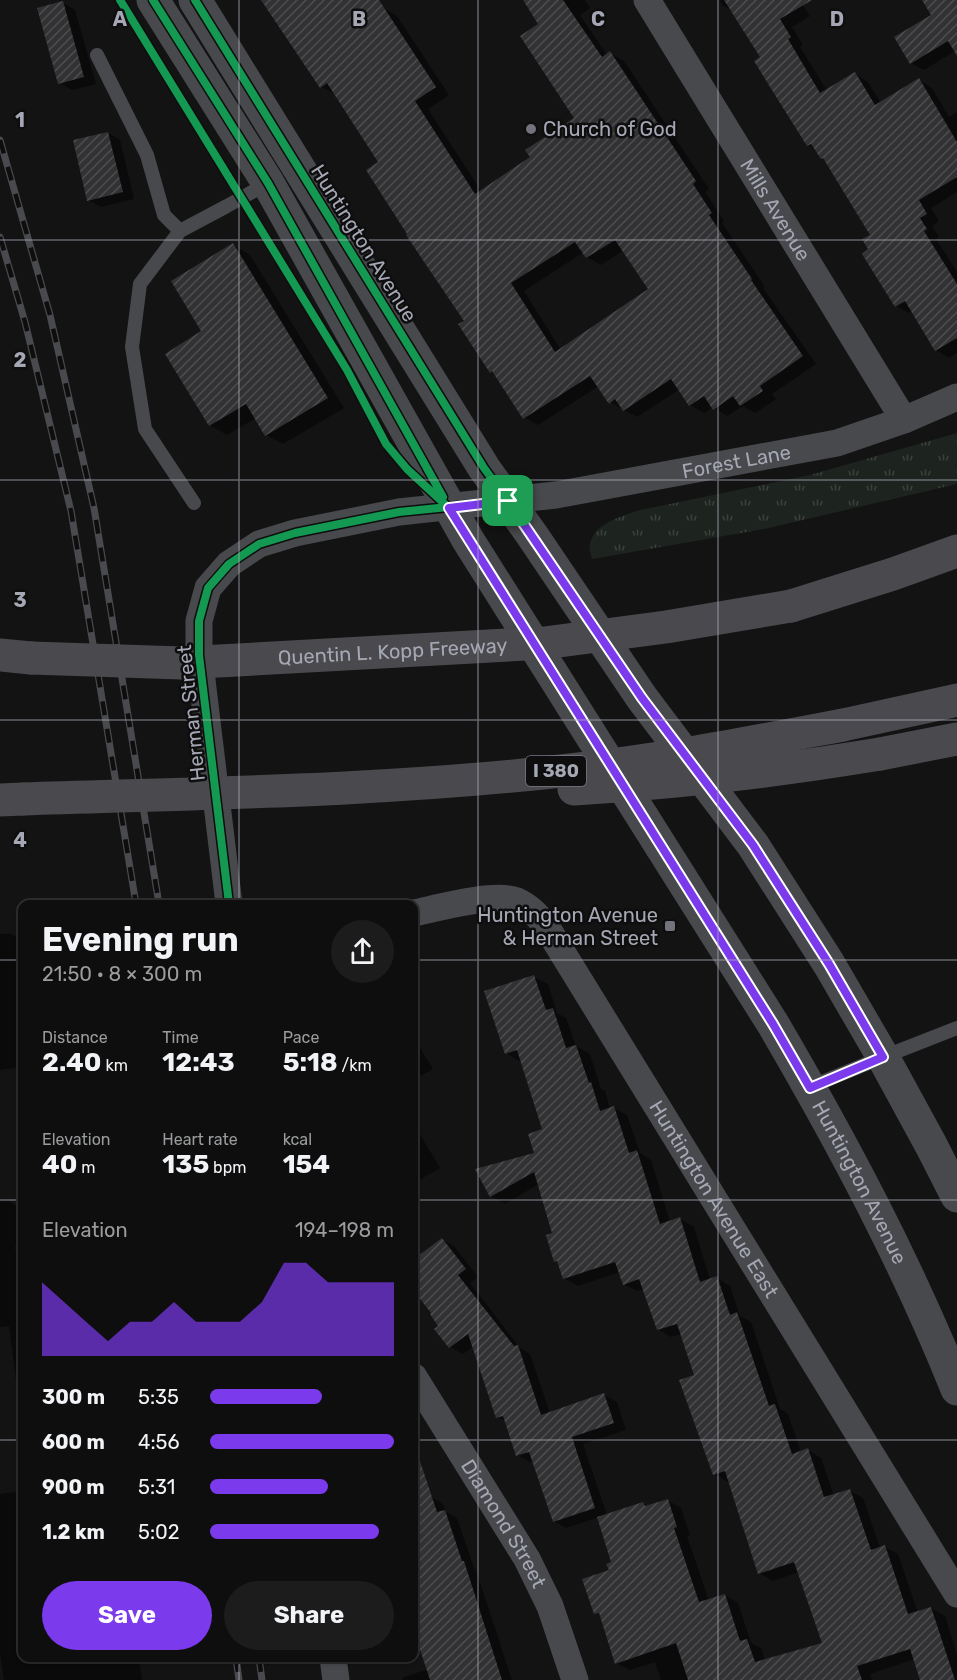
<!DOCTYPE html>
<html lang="en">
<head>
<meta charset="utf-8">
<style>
	:root { --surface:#0e0e0e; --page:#1c1c1c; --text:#f1f3f6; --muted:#9b9c9e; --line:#2e2e2e; --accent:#7c3aed }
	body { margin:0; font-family:Rubik,sans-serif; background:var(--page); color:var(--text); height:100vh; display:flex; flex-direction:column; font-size:22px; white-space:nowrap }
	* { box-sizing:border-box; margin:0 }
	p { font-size:20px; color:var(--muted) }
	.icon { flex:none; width:33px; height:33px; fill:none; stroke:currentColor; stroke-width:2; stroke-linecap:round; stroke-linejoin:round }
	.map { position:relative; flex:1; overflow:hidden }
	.drawer { position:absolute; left:18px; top:900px; width:400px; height:762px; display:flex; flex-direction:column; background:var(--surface); border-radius:12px; box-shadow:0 2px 4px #0004,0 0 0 2px var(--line) }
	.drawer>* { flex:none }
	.pin { position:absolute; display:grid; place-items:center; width:51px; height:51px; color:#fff; margin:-26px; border-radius:12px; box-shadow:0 3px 9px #0006 }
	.round { display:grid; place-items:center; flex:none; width:63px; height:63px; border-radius:32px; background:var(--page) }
	.overview { display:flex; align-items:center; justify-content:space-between; height:102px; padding:0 24px }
	h1 { font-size:33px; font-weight:700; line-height:45px }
	.figures { display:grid; grid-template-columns:repeat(3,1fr); gap:9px; height:102px; padding:6px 24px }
	.figures div { display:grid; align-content:center }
	.figures b { font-size:26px; font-weight:700 }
	.figures small { font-size:16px; font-weight:400 }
	.figures p { font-size:16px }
	.chart { height:168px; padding:12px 24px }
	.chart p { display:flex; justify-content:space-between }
	.chart svg { width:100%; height:108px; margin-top:6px; fill:var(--accent); opacity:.7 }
	.action { display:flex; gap:12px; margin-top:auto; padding:12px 24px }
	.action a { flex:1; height:69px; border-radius:36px; background:var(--accent); color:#fff; font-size:24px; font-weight:700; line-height:69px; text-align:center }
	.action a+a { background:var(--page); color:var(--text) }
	ul { padding:0 24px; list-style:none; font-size:20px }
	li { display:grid; grid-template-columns:96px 72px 1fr; align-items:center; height:45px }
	li i { height:15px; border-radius:8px; background:var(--accent) }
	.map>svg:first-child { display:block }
	.park { fill:url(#park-tufts) }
	.shadow { fill:#0007; fill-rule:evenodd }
	.building { fill:url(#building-hatch); fill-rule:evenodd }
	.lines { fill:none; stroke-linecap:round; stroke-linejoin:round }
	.service { stroke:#48494c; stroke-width:14 }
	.minor { stroke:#48494c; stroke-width:27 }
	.tertiary { stroke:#48494c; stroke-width:33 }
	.motorway { stroke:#4a4a4e; stroke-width:33 }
	.rail-casing { stroke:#494a4d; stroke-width:7 }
	.rail { stroke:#0e0e0f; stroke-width:4.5; stroke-dasharray:14; stroke-linecap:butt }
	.motorway-bridge { stroke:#4a4a4e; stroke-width:33 }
	.cycleway-casing { stroke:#0e0e0f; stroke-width:11 }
	.cycleway { stroke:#139951; stroke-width:8 }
	.route-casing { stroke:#fff; stroke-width:12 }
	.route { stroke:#7c3aed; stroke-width:8 }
	.grid { fill:none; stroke:#a5a7b4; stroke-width:1.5; stroke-opacity:0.55 }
	.poi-dot { fill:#72737c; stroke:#0e0e0f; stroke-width:2 }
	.labels { text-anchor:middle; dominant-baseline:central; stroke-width:5; stroke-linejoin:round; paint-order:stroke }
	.shield { fill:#0e0e0f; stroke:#787982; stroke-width:1.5 }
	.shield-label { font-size:18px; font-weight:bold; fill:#a5a7b4 }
	.poi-label { font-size:20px; fill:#a5a7b4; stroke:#0e0e0f; text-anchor:start }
	.street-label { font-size:20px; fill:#a5a7b4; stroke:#0e0e0f }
	.grid-label { font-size:20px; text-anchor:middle; font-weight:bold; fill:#a5a7b4; stroke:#0e0e0f; stroke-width:5; stroke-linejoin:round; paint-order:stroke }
</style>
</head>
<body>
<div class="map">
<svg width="957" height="1680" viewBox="0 0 957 1680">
	<defs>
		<pattern id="park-tufts" width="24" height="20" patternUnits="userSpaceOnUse" patternTransform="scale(1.5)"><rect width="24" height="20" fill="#1d241f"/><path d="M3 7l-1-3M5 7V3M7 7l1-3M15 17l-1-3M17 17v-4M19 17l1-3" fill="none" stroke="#3b413d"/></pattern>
		<pattern id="building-hatch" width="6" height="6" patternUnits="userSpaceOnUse" patternTransform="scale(1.5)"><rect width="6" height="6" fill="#323234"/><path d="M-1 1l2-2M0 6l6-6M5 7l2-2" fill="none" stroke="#4d4d4f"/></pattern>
	</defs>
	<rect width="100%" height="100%" fill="#131313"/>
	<path class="park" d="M957 433V484L764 529 592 559C591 555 589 548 590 544 594 524 620 517 636 511L810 475Z"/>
	<path class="shadow" d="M262 0H356L383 8 397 16 449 95 428 109 481 191 532 158 576 118 541 24 525 0H585L590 8 580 15 607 55 610 53 624 61 709 189 705 192 724 221 722 223 765 287 763 288 816 364 772 394 776 399 755 413 743 406 727 416 713 407 704 413 690 405 680 389 637 417 610 402 599 386 538 425 524 417 497 375 491 372 466 321 380 163 336 94 321 87ZM624 250 650 289 561 350 524 291 584 252 587 257 601 265Z
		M719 0H799L810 16 792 27 803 45 800 47 827 91 855 74 868 82 881 103 919 80 932 88 949 117 957 112V192L931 208 939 221 932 226 939 237 936 239 957 272V353L949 358 936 350 912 311 909 313 896 306 871 250 872 235 826 161 822 158 817 151 808 145 762 58 733 11 723 6Z
		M923 0H957V50L924 70 911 63 933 16Z
		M63 3 75 10 96 84 72 90 60 83Z
		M108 133 120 140 134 199 101 207 89 200Z
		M233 245 250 255 344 408 283 444 266 435 256 418 227 435 210 425 204 332Z
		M0 934H11L22 940V1067L0 1070Z
		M534 977 548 984 557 1013 566 1018 576 1046 590 1054 601 1089 605 1091 610 1109 614 1108 627 1115 640 1153 651 1160 670 1222 680 1219 694 1227 710 1280 717 1278 730 1286 740 1316 751 1322 780 1409 788 1414 801 1452 808 1450 821 1458 834 1496 850 1491 863 1498 880 1548 885 1547 898 1554 918 1613 931 1608 945 1616 957 1655V1680H922L915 1659 870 1674 872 1680H661L655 1662 630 1670 616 1663 602 1617 596 1613 613 1563 599 1517 566 1528 554 1521 533 1461 530 1462 517 1455 507 1422 497 1417 474 1346 463 1354 450 1347 436 1329 440 1326 434 1313 414 1288V1261L442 1239 454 1246 478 1277 470 1283 520 1348 530 1354 550 1413 604 1395 617 1402 626 1430 583 1444 607 1515 643 1503 649 1507 667 1500 681 1508 690 1535 687 1536 709 1601 725 1595 738 1603 751 1643 761 1648 765 1661 824 1644 799 1572 773 1581 759 1573 730 1481 728 1482 714 1474 696 1376 682 1334 671 1337 658 1329 644 1289 637 1291 624 1284 620 1272 578 1286 564 1278 559 1263 555 1261 554 1234 539 1184 505 1204 491 1196 536 1154 544 1130 522 1060 519 1061 506 1053Z
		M414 1038 433 1069 414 1080Z
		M414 1124 440 1168 414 1183Z
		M7 1200 21 1208 22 1217V1245L15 1246 22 1297V1427L9 1326 0 1327V1201Z
		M22 1491V1658H139L142 1680H4L0 1653V1494Z
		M431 1497 443 1504 446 1512 457 1518 474 1568 476 1570 512 1680H403L402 1678 428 1669 414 1626V1503Z"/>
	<path class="building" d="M261 0H379L436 87 415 101 475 194 530 157 525 150 574 118 520 36 538 24 523 0H563L602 57 610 51 696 181 693 184 712 213 709 215 752 279 751 280 803 356 760 386 763 391 740 406 733 396 713 410 704 396 689 406 671 379 623 411 615 399 609 404 590 376 523 419 492 371 490 373 458 324 464 321 406 235 407 234 366 170 378 162 327 83 320 88ZM615 240 648 289 555 352 511 283 575 242 586 258Z
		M724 0H812L780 19 791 37 788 39 820 93 855 72 875 105 919 78 957 142V177L919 200 927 214 920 218 927 229 924 231 957 284V338L935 351 905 301 895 307 862 254 868 249 862 239 870 235 823 158 821 159 811 144 807 146 780 103 754 61 760 57Z
		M922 0H957V56L948 41 910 64 894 37 931 15Z
		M63 1 84 77 58 84 37 8Z
		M108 132 123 192 87 201 73 140Z
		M233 243 328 398 265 436 246 404 209 426 165 354 201 331 171 281Z
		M534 975 546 1010 553 1008 566 1048 576 1045 589 1083 591 1082 600 1111 614 1106 629 1153 637 1150 660 1224 680 1217 700 1282 717 1276 730 1315 737 1312 769 1406 775 1404 792 1454 808 1448 824 1497 850 1489 871 1550 885 1545 908 1614 931 1607 955 1680H920L910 1649 857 1666 862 1680H688L676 1643 615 1664 599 1613 594 1614 582 1579 609 1570 606 1564 611 1562 597 1517 643 1502 645 1506 668 1499 677 1527 674 1528 699 1602 725 1594 740 1641 747 1639 755 1662 822 1643 794 1562 758 1574 725 1471 713 1475 679 1380 694 1375 677 1324 657 1330 639 1279 623 1285 615 1262 563 1279 557 1261 554 1262 546 1235 552 1233 534 1172 490 1197 475 1169 534 1153 528 1134 542 1129 517 1050 505 1054 484 991Z
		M442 1238 466 1269 458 1275 514 1346 518 1345 541 1415 604 1393 614 1423 572 1437 595 1508 553 1522 529 1452 516 1456 503 1416 496 1418 468 1334 449 1348 434 1329 438 1326 430 1314 431 1313 414 1291V1259Z
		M419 1458 437 1512 445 1510 462 1561H464L502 1680H430L414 1631V1459Z"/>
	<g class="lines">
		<path class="service" d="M97 55 147 155 164 215 180 231 227 206 268 183
			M180 231 140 284 132 347 145 429 194 503
			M810 1087 883 1057 957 1028"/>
		<g class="minor">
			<path id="s1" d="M647 0 904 420"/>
			<path id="s2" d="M229 904 199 655V621L208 588 229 564 259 544 295 533 399 512 556 495 837 443 904 420 957 397"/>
			<path id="s3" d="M414 913C438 908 496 892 517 901 530 907 537 915 546 926L957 1594"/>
			<path id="s4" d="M414 1377 527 1559 550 1606 575 1680"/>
			<path d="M333 1658 336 1680"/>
		</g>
		<g class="tertiary">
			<path id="s5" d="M153 0 268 183 468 540 773 1024C842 1142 906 1262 957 1389"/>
			<path d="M195 0 484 468 532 535 642 698 753 845 829 964 883 1057 931 1145 957 1196"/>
		</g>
		<path class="motorway" d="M791 606 893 574 957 551
			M0 655 31 658
			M843 725 957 700
			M880 754 957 739
			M0 800 23 799"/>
		<g class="rail-casing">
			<path id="rail" d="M0 140 50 315 94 508 159 904
				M0 237 25 322 71 511 136 904
				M236 1658 239 1680
				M259 1658 262 1680"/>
		</g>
		<use href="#rail" class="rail"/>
		<g class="motorway-bridge">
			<path id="s6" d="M31 658 182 663 544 643 666 627 791 606"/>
			<path d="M574 789C678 783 777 771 880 754"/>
			<path d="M23 799C205 793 389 791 570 770 662 760 752 742 843 725"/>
		</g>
		<g class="cycleway-casing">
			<path id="cycleway" d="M120 0 347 370 386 444 407 469 449 508
				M153 0 268 183 443 497
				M195 0 484 468 508 501 399 512 295 533 259 544 229 564 208 588 199 621V655L229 904"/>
		</g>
		<use href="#cycleway" class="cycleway"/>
	</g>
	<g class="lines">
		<g class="route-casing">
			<path id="route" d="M508 501 642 698 753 845 829 964 883 1057 810 1088 773 1024 449 508Z"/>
		</g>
		<use href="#route" class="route"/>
	</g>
	<path class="grid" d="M239 0V904M478 0V1680M718 0V1680M0 240H957M0 480H957M0 720H957M0 960H22M414 960H957M0 1200H22M414 1200H957M0 1440H22M414 1440H957M239 1658V1680"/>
	<g class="poi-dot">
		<circle cx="531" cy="129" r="6"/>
		<rect x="664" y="920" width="12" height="12" rx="3"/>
	</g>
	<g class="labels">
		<rect class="shield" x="526" y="756" width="60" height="30" rx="4.5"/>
		<g class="shield-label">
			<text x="556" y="771">I 380</text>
		</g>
		<g class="poi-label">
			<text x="543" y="129">Church of God</text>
			<text x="658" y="915" text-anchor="end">Huntington Avenue<tspan x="658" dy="23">&amp; Herman Street</tspan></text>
		</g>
		<g class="street-label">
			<text stroke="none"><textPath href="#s1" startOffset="246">Mills Avenue</textPath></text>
			<text transform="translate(364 243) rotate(58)">Huntington Avenue</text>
			<text stroke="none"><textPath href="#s2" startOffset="872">Forest Lane</textPath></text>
			<text stroke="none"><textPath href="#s6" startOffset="362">Quentin L. Kopp Freeway</textPath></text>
			<text transform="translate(191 713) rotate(-96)">Herman Street</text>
			<text stroke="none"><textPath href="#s5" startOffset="1378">Huntington Avenue</textPath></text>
			<text stroke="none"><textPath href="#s3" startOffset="464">Huntington Avenue East</textPath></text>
			<text stroke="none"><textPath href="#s4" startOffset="172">Diamond Street</textPath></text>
		</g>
	</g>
	<g class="grid-label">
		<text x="120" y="26">A</text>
		<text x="359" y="26">B</text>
		<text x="598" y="26">C</text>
		<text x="837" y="26">D</text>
		<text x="20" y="127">1</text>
		<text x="20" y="367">2</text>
		<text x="20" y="607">3</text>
		<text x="20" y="847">4</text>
	</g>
</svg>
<div class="pin" style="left:508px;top:501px;background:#1e9e55"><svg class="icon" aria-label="arrive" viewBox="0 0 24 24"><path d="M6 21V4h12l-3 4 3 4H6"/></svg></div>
<section class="drawer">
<div class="overview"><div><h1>Evening run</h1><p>21:50 · 8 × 300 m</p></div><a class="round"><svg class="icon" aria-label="share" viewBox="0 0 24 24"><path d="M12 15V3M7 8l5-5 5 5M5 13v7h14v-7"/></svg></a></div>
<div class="figures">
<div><p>Distance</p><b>2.40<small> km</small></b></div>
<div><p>Time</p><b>12:43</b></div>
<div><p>Pace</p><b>5:18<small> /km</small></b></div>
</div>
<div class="figures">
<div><p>Elevation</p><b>40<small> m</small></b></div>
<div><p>Heart rate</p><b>135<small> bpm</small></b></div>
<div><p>kcal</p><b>154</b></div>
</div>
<div class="chart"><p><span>Elevation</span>194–198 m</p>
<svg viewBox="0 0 160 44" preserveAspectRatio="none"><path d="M0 44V14L10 22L20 30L30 38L40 30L50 30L60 22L70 30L80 30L90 30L100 22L110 6L120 6L130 14L140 14L150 14L160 14V44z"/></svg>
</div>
<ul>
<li><b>300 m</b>5:35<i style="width:61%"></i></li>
<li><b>600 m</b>4:56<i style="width:100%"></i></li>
<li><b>900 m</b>5:31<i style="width:64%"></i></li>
<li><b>1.2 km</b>5:02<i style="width:92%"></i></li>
</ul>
<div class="action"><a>Save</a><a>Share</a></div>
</section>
</div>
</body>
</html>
